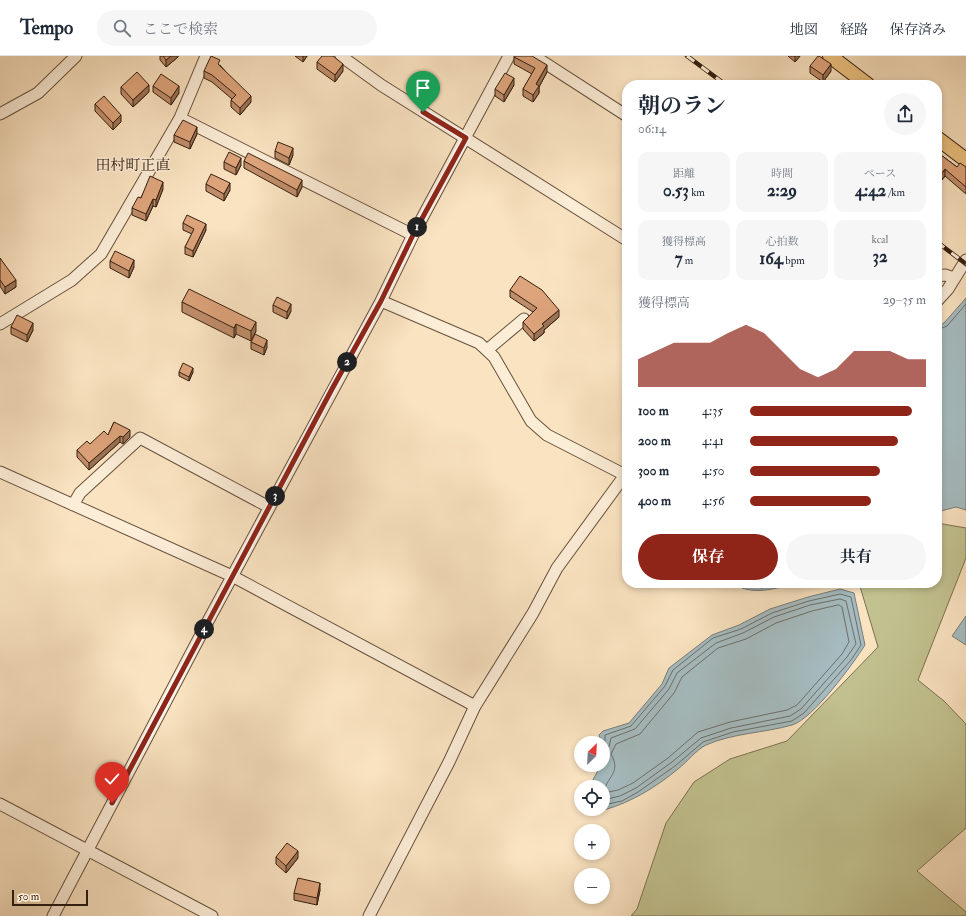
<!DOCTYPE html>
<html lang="ja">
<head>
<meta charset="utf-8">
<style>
	:root { --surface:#fff; --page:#f6f6f7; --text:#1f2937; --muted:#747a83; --line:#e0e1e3; --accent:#8f2418 }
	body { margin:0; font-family:"IM FELL Double Pica","Noto Serif JP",serif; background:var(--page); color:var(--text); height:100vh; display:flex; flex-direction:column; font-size:15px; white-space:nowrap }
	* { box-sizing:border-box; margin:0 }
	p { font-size:13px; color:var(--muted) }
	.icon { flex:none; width:22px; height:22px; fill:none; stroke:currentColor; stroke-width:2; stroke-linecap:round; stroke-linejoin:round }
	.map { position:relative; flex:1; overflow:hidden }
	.drawer { position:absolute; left:622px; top:24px; width:320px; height:508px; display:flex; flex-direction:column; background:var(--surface); border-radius:16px; box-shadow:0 2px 6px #0003 }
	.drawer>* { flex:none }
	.needle { width:26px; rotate:24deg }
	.buttons { position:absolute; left:574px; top:680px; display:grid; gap:8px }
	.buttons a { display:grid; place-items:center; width:36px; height:36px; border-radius:50%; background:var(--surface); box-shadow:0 2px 6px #0003; font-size:20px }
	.scale { position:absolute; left:12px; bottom:10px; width:76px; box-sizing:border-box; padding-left:4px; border:2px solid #362010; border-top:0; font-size:11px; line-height:14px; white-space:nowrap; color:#362010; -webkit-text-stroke:3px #fcedd7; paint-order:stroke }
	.pin { position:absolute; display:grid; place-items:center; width:34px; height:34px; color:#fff; margin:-41px -17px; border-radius:50% 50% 50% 0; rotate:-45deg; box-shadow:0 0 4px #0007 }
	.pin .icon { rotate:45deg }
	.km { position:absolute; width:20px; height:20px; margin:-10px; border-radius:50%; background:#222; color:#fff; font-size:11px; line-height:20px; text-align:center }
	.round { display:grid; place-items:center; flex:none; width:42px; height:42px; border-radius:21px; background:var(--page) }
	.headline { display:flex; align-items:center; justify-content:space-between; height:68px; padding:0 16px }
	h1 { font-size:22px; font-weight:700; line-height:30px }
	.metrics { display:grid; grid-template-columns:repeat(3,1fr); gap:6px; height:68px; padding:4px 16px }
	.metrics div { display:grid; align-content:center; border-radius:10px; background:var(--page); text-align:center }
	.metrics b { font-size:17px; font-weight:700 }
	.metrics small { font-size:11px; font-weight:400 }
	.metrics p { font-size:11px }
	.chart { height:112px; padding:8px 16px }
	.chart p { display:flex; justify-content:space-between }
	.chart svg { width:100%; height:72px; margin-top:4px; fill:var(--accent); opacity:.7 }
	.cta { display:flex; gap:8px; margin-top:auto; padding:8px 16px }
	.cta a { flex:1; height:46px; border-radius:24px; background:var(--accent); color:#fff; font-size:16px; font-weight:700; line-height:46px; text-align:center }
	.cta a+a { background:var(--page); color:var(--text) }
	ul { padding:0 16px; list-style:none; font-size:13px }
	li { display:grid; grid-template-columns:64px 48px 1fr; align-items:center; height:30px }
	li i { height:10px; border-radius:5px; background:var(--accent) }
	header { display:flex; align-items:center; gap:24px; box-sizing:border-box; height:56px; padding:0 20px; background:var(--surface); border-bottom:1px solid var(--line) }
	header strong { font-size:19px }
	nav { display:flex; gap:22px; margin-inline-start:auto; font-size:14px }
	.search { width:280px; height:36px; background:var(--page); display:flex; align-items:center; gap:10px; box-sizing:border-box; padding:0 14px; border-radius:22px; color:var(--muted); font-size:15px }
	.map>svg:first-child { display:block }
	.green { fill:#c2c290; stroke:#7c7150 }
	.water { fill:#a5bbbf; stroke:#797d79 }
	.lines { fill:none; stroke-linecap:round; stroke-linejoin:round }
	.shore { stroke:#6e6e68; stroke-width:1 }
	.minor-casing { stroke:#67513c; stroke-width:13 }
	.major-casing { stroke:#362010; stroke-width:16 }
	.minor { stroke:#fcedd7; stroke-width:11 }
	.major { stroke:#edc280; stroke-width:14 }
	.rail-casing { stroke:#362010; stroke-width:4.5 }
	.rail { stroke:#fcedd7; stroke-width:3; stroke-dasharray:9; stroke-linecap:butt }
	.wall { fill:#bf8d6a; stroke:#362010 }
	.shaded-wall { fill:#9b7356; stroke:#362010 }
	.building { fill:#dea47b; stroke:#362010 }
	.route-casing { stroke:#fff; stroke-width:8 }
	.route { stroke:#8f2418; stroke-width:5 }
	.labels { text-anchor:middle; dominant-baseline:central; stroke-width:3; stroke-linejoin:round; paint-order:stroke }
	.quarter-label { font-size:15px; fill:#362010; stroke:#fcedd7 }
</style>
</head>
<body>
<header>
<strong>Tempo</strong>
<div class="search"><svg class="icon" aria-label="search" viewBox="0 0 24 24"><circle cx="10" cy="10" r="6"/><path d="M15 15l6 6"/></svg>ここで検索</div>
<nav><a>地図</a><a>経路</a><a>保存済み</a></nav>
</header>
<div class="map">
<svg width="966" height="860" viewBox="0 0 966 860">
	<rect width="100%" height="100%" fill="#fae3c1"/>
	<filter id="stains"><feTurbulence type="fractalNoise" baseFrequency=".005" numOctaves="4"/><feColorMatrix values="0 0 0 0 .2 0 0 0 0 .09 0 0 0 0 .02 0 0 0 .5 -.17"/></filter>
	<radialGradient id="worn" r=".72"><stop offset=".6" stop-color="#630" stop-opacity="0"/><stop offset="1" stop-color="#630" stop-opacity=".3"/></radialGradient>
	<path class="green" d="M937 467 966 472V502L918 624 944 645 966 668V772L917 815 966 856V860H631L637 853 666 767 694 726 730 703 787 685 878 591 859 527H937Z"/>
	<path class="water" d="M966 242V454L956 451 937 456V271L944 267Z
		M733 527H797C776 532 752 541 733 527Z
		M840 533 854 537 865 589C853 608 813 663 792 669 764 677 733 677 706 689 696 694 687 706 678 713 656 731 632 746 604 754L603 753V731H589L601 709H603L605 697 599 679 603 675 629 667 662 628 669 612 712 579 739 569 770 553 808 541Z
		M966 560V589L952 580Z"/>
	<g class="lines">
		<path class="shore" d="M937 274 947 270 966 248
			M739 527 762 532 780 527
			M839 549 842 551 849 586 842 598 797 649 787 654 730 666 698 676 668 702 633 727 618 734 604 737C606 720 622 718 611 698L616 688 640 678 674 637 682 621 718 592 746 583 776 567 812 555Z
			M603 690 605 687V679L631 670 665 630 673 614 713 582 741 573 772 557 809 545 840 538 851 541 861 589 851 604 804 657 792 665 733 676 703 686 675 710 638 736 622 745 603 749
			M603 696 609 691 611 682 635 673 669 633 677 617 716 587 743 577 774 561 810 549 840 543 846 545 856 588 847 601 801 653 790 660 731 672 701 682 672 706 636 732 620 740 603 744"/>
		<g class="minor-casing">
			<path id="minor" d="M341 0 381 29 627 184
				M534 0 627 60
				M0 58 38 37 76 0
				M180 62 413 179
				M937 220 945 219 954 222
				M381 245 479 287 494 301 531 365 547 379 627 420
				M937 245 948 233 966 204
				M0 268 72 224 101 198 180 62 206 0
				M487 294 524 263
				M0 416 232 520 475 650
				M73 449 80 437 140 382 269 451
				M0 748 212 860
				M53 860 207 567 381 245 413 179 509 0
				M369 860 449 706 475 650 533 557 557 512 625 419"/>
		</g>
		<g class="major-casing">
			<path id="major" d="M830 0 868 29
				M937 82 966 104"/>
		</g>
		<use href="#minor" class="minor"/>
		<use href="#major" class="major"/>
		<g class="rail-casing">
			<path id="rail" d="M687 0 726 29
				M937 186 966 208"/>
		</g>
		<use href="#rail" class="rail"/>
	</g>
	<path class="wall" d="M160 0H178V1L166 11 160 4Z
		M295 0H307L303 6Z
		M788 0H800L795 6Z
		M514 1 547 16 539 31V37L533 46 523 40V33L532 18 514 8Z
		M317 6 343 15 335 26 317 13Z
		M220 9 251 46 240 59 231 51V44L232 43 212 26 204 22V15Z
		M810 10 831 15 823 26 810 17Z
		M514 29 504 46 495 40V33Z
		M153 30 179 37 171 49 153 36Z
		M121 31 149 36 133 51 121 38Z
		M95 48 121 66 113 74 95 55Z
		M197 78 190 93 174 86V79Z
		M275 95 293 99 289 109 275 102Z
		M937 96 957 111H966V138L945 120 941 125 937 122Z
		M244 105 302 131 297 141 244 112Z
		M224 106 241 109 236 119 224 113Z
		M206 128 230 134 224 145 206 135Z
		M163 133 156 151 153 150 146 165 132 159V152L141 142Z
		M183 167 206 174 193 201 185 198V191L192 178 183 174Z
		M0 202 16 231 5 238 0 230Z
		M110 205 134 211 129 222 110 212Z
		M510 234 559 261 544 274V277L534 285 523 273V266L533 256 510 241Z
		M182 246 256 275 251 285 236 278 234 282 182 256Z
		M273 249 291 255 287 263 273 256Z
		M11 271 33 274 27 286 11 278Z
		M251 286 267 291 264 299 251 293Z
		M179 316H193L189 325 179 320Z
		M114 366 130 381 123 388 120 386 89 414 77 401V394L108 379Z
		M276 801 298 802 286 817 276 808Z
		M320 834 317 849 294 844V837Z"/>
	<path class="shaded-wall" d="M171 0H178V1L166 11V4Z
		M303 0H307L303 6Z
		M795 0H800L795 6Z
		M343 8V15L335 26V19Z
		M831 8V15L823 26V19Z
		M547 9V16L539 31V37L533 46V39L536 28Z
		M514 22V29L504 46V39Z
		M149 29V36L133 51V44Z
		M179 30V37L171 49V42Z
		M251 40V46L240 59V52Z
		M121 59V66L113 74V67Z
		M197 71V78L190 93V86Z
		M293 92V99L289 109V102Z
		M241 102V109L236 119V112Z
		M945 113V120L941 125V118Z
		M302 124V131L297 141V134Z
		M163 126V133L156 151V144Z
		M230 127V134L224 145V138Z
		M153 143V150L146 165V158Z
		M206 168V174L193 201V195Z
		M134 204V211L129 222V215Z
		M16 224V231L5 238V231Z
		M291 248V255L287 263V256Z
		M559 254V261L544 274V277L534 285V278L542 268Z
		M256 266V275L251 285V275Z
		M33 267V274L27 286V279Z
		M236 268V278L234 282V272Z
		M267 284V291L264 299V292Z
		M193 312V316L189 325V321Z
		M130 374V381L123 388V381Z
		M120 380V386L89 414V407Z
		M298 795V802L286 817V810Z
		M320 827V834L317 849V842Z"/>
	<path class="building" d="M163 0H171L166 4Z
		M211 0 220 4 218 8 251 40 240 52 231 44 236 39 212 19 204 15Z
		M322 0H333L343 8 335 19 317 6Z
		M514 0H532L547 9 536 28 539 30 533 39 523 33 535 12 514 1Z
		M818 0H819L831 8 823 19 810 10Z
		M137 16 149 29 133 44 121 31Z
		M505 17 514 22 504 39 495 33Z
		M161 18 179 30 171 42 153 30Z
		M104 40 121 59 113 67 95 48Z
		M183 64 197 71 190 86 174 79Z
		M278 86 293 92 289 102 275 95Z
		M229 96 241 102 236 112 224 106Z
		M937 96 957 111 960 107 966 111V131L945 113 941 118 937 115Z
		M248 97 302 124 297 134 244 105Z
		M211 118 230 127 224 138 206 128Z
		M150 120 163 126 156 144 153 143 146 158 132 152 138 141 141 142Z
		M187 159 206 168 193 195 185 191 194 173 183 167Z
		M115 195 134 204 129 215 110 205Z
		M0 202 16 224 5 231 0 224Z
		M520 220 542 234 559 254 542 268 544 270 534 278 523 266 537 252 510 234Z
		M189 233 256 266 251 275 236 268 234 272 182 246Z
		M277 241 291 248 287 256 273 249Z
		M17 259 33 267 27 279 11 271Z
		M255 278 267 284 264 292 251 286Z
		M183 307 193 312 189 321 179 316Z
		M114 366 130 374 123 381 120 380 89 407 77 394 87 385 90 388 104 375 108 379Z
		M287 787 298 795 286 810 276 801Z
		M298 822 320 827 317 842 294 837Z"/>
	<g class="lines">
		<g class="route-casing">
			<path id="route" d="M112 747 332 333 381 245 413 179 466 82 423 56"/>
		</g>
		<use href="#route" class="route"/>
	</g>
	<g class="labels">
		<g class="quarter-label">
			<text x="133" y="109">田村町正直</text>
		</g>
	</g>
	<rect width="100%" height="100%" filter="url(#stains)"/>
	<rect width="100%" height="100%" fill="url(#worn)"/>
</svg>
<div class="buttons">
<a><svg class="needle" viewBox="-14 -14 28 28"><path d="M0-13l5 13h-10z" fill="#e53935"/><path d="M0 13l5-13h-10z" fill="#747a83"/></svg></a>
<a><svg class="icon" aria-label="locate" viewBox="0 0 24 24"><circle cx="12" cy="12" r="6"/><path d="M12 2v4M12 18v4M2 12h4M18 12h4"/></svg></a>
<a>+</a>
<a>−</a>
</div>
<div class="scale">50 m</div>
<div class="pin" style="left:423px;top:56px;background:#1e9e55"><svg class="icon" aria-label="arrive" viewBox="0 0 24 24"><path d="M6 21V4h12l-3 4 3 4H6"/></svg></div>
<div class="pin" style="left:112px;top:747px;background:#d93025"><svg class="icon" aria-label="check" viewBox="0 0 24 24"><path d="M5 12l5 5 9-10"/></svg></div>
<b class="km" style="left:417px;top:171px">1</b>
<b class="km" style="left:347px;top:306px">2</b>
<b class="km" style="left:275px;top:440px">3</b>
<b class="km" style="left:204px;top:573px">4</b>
<section class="drawer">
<div class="headline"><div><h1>朝のラン</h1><p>06:14</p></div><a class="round"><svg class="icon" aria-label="share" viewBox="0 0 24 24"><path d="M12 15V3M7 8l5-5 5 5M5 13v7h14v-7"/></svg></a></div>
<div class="metrics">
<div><p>距離</p><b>0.53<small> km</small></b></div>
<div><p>時間</p><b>2:29</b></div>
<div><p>ペース</p><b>4:42<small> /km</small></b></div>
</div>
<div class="metrics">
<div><p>獲得標高</p><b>7<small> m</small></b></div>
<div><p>心拍数</p><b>164<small> bpm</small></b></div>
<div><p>kcal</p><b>32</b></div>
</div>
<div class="chart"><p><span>獲得標高</span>29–35 m</p>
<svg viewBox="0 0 160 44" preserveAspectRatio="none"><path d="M0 44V27L10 22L20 17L30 17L40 17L50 11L60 6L70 11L80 22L90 33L100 38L110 33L120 22L130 22L140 22L150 27L160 27V44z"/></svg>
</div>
<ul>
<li><b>100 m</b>4:35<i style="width:92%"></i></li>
<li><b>200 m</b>4:41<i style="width:84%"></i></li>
<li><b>300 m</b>4:50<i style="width:74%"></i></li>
<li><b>400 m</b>4:56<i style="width:69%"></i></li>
</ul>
<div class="cta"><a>保存</a><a>共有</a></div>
</section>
</div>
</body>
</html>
